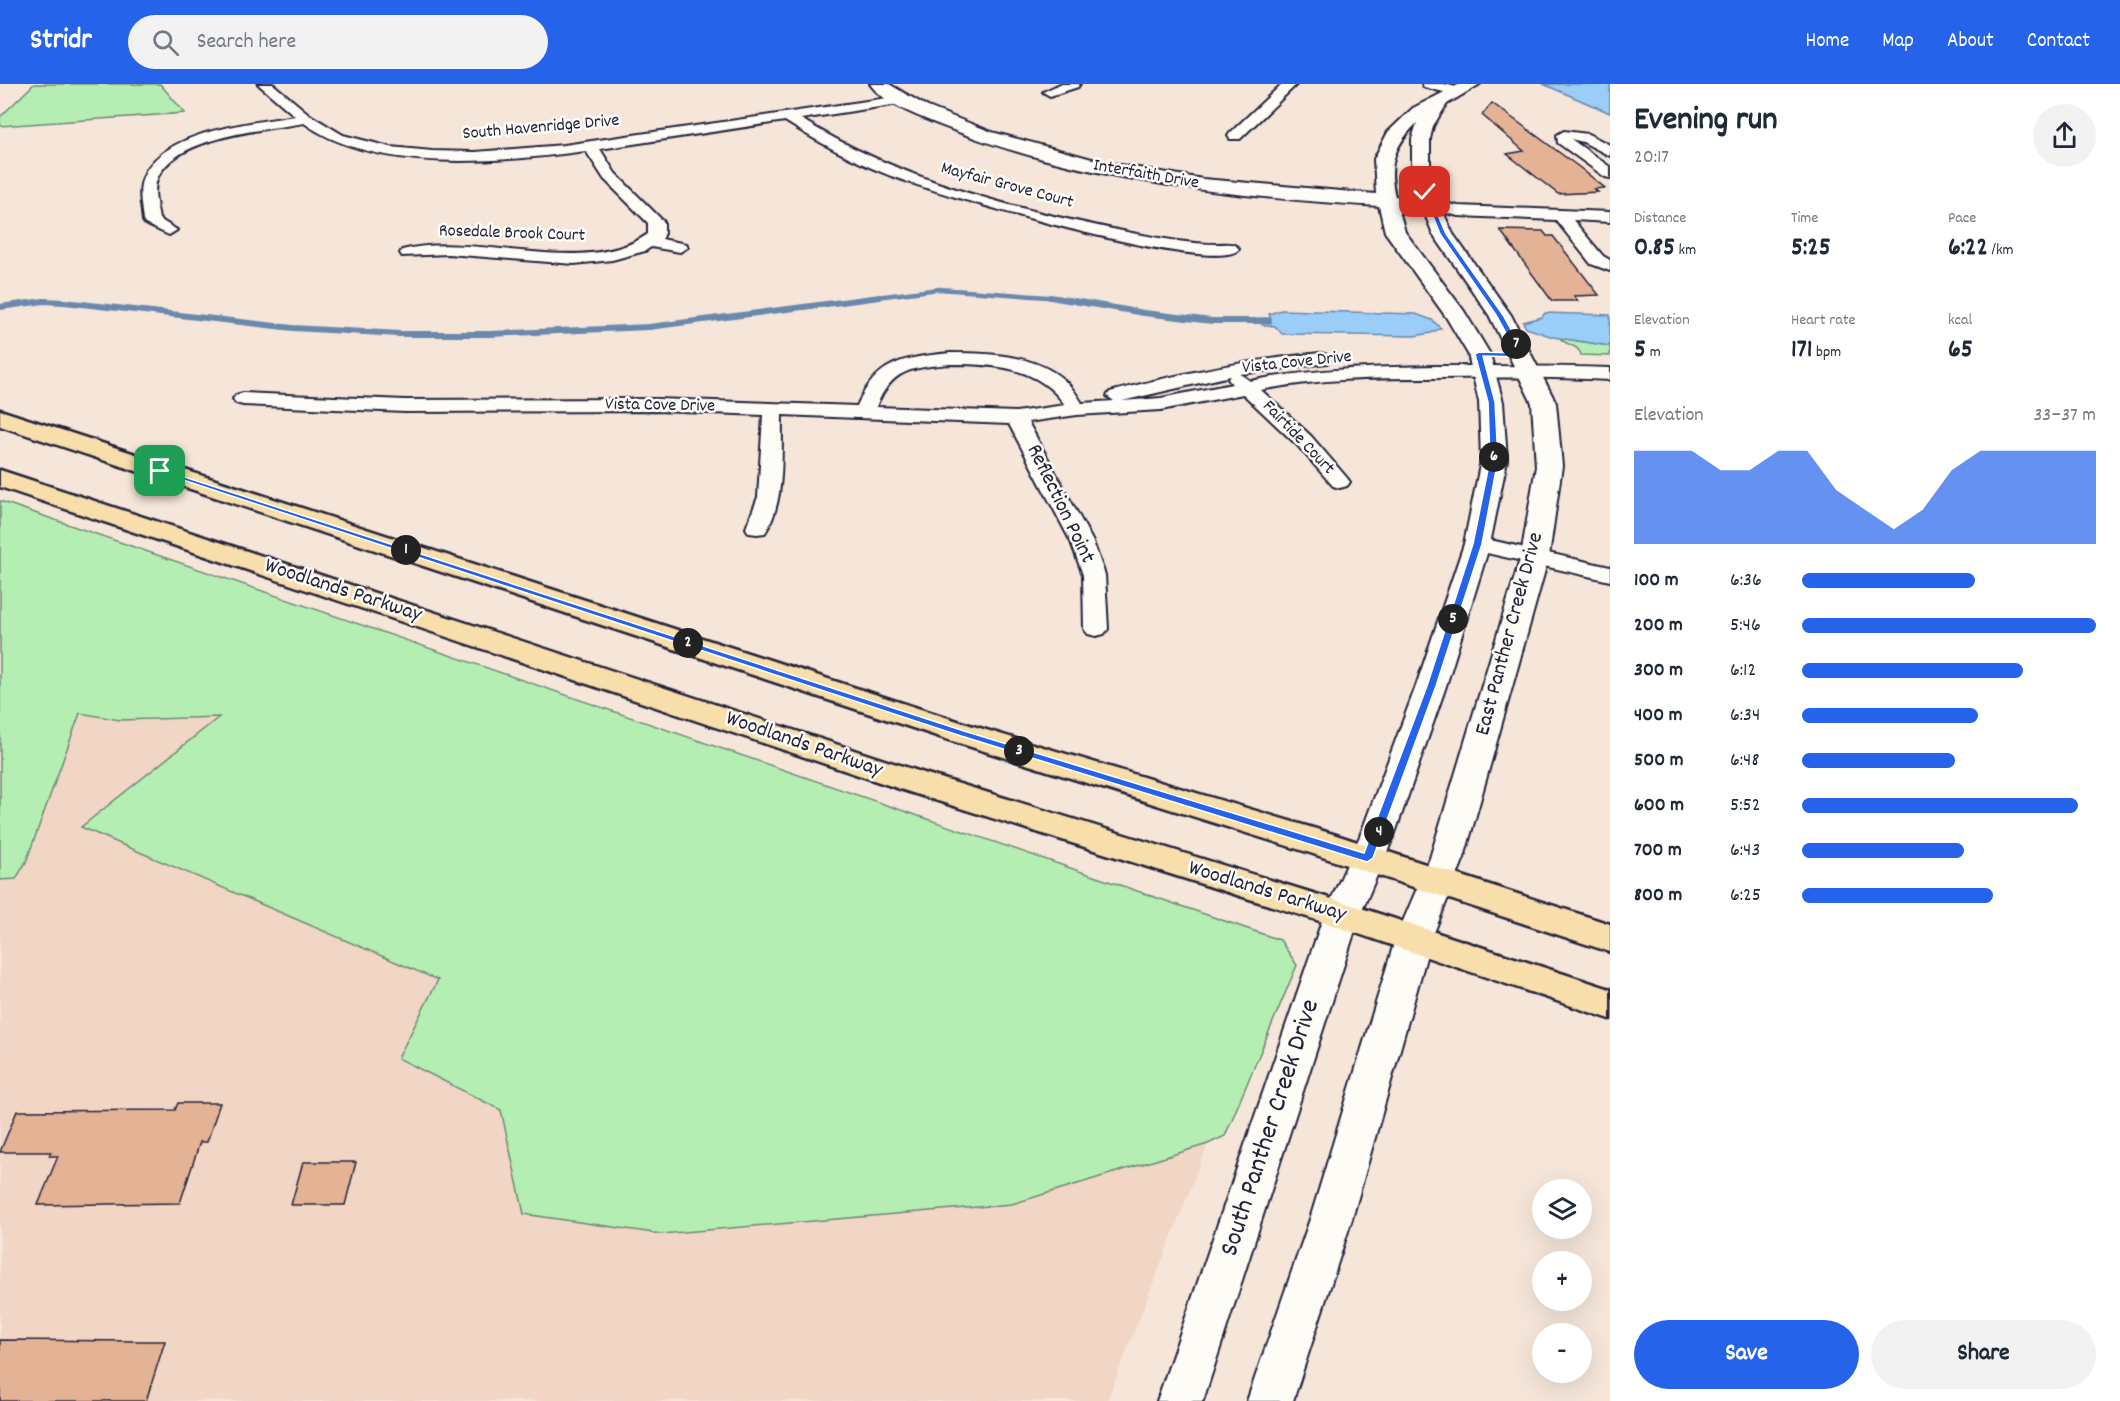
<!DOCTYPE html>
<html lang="en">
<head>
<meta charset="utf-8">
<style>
	:root { --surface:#fff; --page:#f2f2f3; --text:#1f2937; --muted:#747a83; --accent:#2563eb }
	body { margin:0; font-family:Dekko,sans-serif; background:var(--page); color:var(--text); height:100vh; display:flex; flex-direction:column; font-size:22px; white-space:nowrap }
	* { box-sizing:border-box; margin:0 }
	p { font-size:20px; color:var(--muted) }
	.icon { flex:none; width:33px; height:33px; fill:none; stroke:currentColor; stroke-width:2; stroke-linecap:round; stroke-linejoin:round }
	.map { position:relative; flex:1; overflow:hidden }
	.details { display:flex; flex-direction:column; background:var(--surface); width:510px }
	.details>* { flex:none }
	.tools { position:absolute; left:1532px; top:1095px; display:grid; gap:12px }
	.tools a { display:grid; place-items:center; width:60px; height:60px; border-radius:50%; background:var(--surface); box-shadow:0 6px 24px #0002; font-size:30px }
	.pin { position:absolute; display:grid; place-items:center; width:51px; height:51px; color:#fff; margin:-26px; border-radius:12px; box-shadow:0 3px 9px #0006 }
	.km { position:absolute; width:30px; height:30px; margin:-15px; border-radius:50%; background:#222; color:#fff; font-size:16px; line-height:30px; text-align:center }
	.round { display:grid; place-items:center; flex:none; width:63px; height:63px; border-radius:32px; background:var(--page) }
	.overview { display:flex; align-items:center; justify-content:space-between; height:102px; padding:0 24px }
	h1 { font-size:33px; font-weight:800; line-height:45px }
	.figures { display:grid; grid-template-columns:repeat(3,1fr); gap:9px; height:102px; padding:6px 24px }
	.figures div { display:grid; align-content:center }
	.figures b { font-size:26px; font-weight:800 }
	.figures small { font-size:16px; font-weight:400 }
	.figures p { font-size:16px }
	.chart { height:168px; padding:12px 24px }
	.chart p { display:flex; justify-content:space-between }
	.chart svg { width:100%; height:108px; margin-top:6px; fill:var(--accent); opacity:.7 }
	.primary-button { display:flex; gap:12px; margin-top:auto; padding:12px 24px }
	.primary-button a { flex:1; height:69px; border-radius:36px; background:var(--accent); color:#fff; font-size:24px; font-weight:800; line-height:69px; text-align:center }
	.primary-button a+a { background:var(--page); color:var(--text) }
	ul { padding:0 24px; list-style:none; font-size:20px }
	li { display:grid; grid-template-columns:96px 72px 1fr; align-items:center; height:45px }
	li i { height:15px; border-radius:8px; background:var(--accent) }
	header { display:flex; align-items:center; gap:36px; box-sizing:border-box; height:84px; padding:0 30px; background:var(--accent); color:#fff }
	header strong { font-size:28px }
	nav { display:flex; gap:33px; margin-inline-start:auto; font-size:21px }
	.search { width:420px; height:54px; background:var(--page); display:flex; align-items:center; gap:15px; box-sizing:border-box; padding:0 21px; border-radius:33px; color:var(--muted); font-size:22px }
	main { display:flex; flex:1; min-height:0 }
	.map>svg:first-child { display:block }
	.built { fill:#f1d6c5 }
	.green { fill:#b5eeb2; stroke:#6c8876; stroke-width:1.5 }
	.water { fill:#9acdf7; stroke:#6a89ac; stroke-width:1.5 }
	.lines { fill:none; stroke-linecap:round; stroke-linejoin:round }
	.stream-far1 { stroke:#6a89ac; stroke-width:4.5 }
	.stream { stroke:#6a89ac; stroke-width:6 }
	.building { fill:#e4b295; stroke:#22223b; stroke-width:1.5 }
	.minor-casing { stroke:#22223b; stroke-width:4 }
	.tertiary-casing { stroke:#22223b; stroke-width:4 }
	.primary-casing { stroke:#22223b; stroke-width:5 }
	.minor { fill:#fdfcf7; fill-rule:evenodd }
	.tertiary { fill:#fdfcf7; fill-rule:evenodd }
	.primary { fill:#f8deab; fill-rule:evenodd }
	.route { fill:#2563eb; stroke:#fff; stroke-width:1.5 }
	.labels { text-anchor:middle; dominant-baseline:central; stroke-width:5; stroke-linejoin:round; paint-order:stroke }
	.far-street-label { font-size:18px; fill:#22223b; stroke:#fdfcf7 }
	.street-label { font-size:22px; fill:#22223b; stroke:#fdfcf7 }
	.near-street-label { font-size:27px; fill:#22223b; stroke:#fdfcf7 }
</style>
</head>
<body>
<header>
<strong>Stridr</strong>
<div class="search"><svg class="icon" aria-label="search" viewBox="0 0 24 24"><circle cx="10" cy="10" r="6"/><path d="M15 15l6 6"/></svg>Search here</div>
<nav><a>Home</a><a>Map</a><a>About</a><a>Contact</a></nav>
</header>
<main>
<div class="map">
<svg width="1610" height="1317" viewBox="0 0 1610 1317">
	<rect width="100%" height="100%" fill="#f6e6da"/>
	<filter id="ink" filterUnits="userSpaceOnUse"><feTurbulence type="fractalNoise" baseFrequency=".0167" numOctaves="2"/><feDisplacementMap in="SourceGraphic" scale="12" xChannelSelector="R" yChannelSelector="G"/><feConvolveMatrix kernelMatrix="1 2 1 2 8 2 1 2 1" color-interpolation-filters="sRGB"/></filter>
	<g filter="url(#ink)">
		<path class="built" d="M0 437 960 964 1208 1060 1107 1317H0Z"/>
		<path class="green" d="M34 0H160L185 29 0 42V33Z
			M1560 254 1610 262V272L1581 271C1578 260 1566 262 1560 254Z
			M0 417 1280 856 1297 881 1225 1052 1208 1060 1012 1120 661 1150 524 1130 501 1026 398 974 438 896 81 743 219 633 120 636 80 629 26 778 16 795 0 796Z"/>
		<path class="water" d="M1543 0H1610V29Z
			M1281 226 1416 230 1432 236 1441 244 1431 249 1415 252 1282 250 1275 242 1262 241 1259 234H1271L1269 230Z
			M1545 229 1610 231V262L1553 253 1526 244 1523 238 1542 233Z"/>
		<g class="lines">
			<path class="stream-far1" d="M869 214 939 205 1061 214"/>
			<path class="stream" d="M1050 213 1144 229 1212 237H1269
				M0 223 44 217 64 218 293 244 400 250H490L649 243 880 213"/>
		</g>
		<path class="building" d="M1492 19 1579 83 1605 104 1594 105 1598 108 1558 110 1507 70 1524 67 1482 31Z
			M1500 146 1543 147 1547 152H1553L1599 211 1574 212 1578 217H1552Z
			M178 1019H220L207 1058H200L180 1119 38 1121 58 1072H49L51 1068H0L17 1027 175 1026Z
			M303 1078H356L345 1121H291Z
			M0 1256 141 1257H165L146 1317H0Z"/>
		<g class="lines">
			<g class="minor-casing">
				<path id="minor" d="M258 0H273L310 31 343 51 390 63 432 67 475 68 564 61 901 12 908 16 906 19 801 35C903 98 1021 127 1137 150 1164 155 1191 160 1218 160 1226 160 1234 158 1239 165 1217 194 927 107 886 90 851 76 818 58 785 37L600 65 615 89 664 138V152L662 155 686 160 688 163 680 168 651 163 645 167 612 176 574 180 448 170 402 172 400 169 402 166C477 147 584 195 648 150V139L604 95 586 67C503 78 376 91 304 39 265 46 177 52 158 93 152 105 157 122 159 135L177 146 169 151 145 140 143 137C142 124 138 109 142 96 158 47 252 39 295 32Z
					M1060 0H1080L1078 3 1050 12 1043 8Z
					M1282 0H1297L1240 55H1230L1228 52 1230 49Z
					M1422 0H1444L1464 5 1466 8 1459 12 1424 3Z
					M1564 47 1588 50 1610 61V72L1583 58 1571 55 1610 83V94L1605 93 1558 59 1557 51Z
					M1429 115 1458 122 1610 128V138L1573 136 1603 172 1610 176V187L1591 180 1556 136 1458 132 1424 123 1421 120Z
					M950 269C987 269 1036 270 1065 297 1072 303 1077 311 1082 319L1114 317 1107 312 1110 308C1179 289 1249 276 1320 269L1327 271 1329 275 1327 279 1240 290 1250 297C1313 285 1373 283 1437 282 1495 282 1552 282 1610 284V296C1550 293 1491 293 1431 294 1373 294 1317 295 1261 306L1311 352 1347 394 1350 398 1347 402 1340 404 1333 402 1297 361 1243 310 1161 326 1077 331 1028 338 1093 458 1105 491 1108 545 1104 550 1096 552 1088 550 1084 545 1083 491 1071 458 1009 340 782 331C781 368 786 417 765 449L757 450 749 449 746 444 758 413 763 331 656 327 405 328 243 321 236 319 233 315 236 311 243 309 405 316 656 315 857 322C877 276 904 274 950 269ZM950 280C993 280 1038 282 1065 321L1016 328 876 323C892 284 912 284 950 280ZM1230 292 1228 295 1232 300 1161 314 1122 317Z
					M1477 453 1610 483V497L1469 465 1466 460 1469 455Z"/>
			</g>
			<g class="tertiary-casing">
				<path id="tertiary" d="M870 0H889L928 23 992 48 1103 78 1203 95 1376 110 1374 75 1388 48 1413 24 1460 0H1480L1447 20 1433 42 1430 55V79L1434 108 1453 150 1511 231 1556 319 1562 382 1549 472 1464 774 1431 856 1352 1135 1293 1317H1247L1310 1135 1395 856 1430 774 1521 472 1536 382 1532 319 1489 231 1433 150 1416 108 1412 79V55L1417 39C1395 61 1387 80 1395 112L1414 114 1417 118 1414 122 1398 123 1405 148 1464 227 1490 270 1503 318 1507 376 1490 460 1446 602 1394 752 1360 831 1203 1317H1157L1324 831 1360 752 1416 602 1464 460 1481 376 1479 318 1468 270 1446 233 1385 148 1379 122C1231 113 1079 97 940 41 918 32 884 20 870 0Z"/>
			</g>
			<g class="primary-casing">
				<path id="primary" d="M0 326 973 642 1333 750 1610 840V868L1307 768 949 656 0 342Z
					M0 386 927 690 1355 822 1610 905V935L1329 840 903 706 0 403Z"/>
			</g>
			<use href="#minor" class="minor"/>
			<use href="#tertiary" class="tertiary"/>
			<use href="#primary" class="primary"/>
		</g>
	</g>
	<path class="route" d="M1423 107 1428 108 1446 150 1503 231 1525 271 1522 273 1483 272 1495 318 1498 376 1482 460 1436 602 1373 774 1367 778 958 651 156 387 163 386 964 647 1364 769 1427 602 1473 460 1490 376 1488 318 1475 270 1479 268 1517 269 1496 231 1440 150Z"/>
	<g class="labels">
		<g class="far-street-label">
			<text transform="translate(541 44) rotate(-5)">South Havenridge Drive</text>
			<text transform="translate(1146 91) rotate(10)">Interfaith Drive</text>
			<text transform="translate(1007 102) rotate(15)">Mayfair Grove Court</text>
			<text transform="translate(512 150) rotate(2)">Rosedale Brook Court</text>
			<text transform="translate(1297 279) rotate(-6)">Vista Cove Drive</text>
			<text transform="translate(660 322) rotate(1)">Vista Cove Drive</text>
			<text transform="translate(1298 354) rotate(46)">Fairtide Court</text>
		</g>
		<g class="street-label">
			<text transform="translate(1060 420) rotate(64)">Reflection Point</text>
			<text transform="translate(343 507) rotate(18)">Woodlands Parkway</text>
			<text transform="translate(1510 550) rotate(-75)">East Panther Creek Drive</text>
			<text transform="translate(804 661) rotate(19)">Woodlands Parkway</text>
			<text transform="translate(1267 808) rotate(17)">Woodlands Parkway</text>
		</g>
		<g class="near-street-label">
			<text transform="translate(1271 1044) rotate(-72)">South Panther Creek Drive</text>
		</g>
	</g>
</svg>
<div class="tools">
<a><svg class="icon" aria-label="layers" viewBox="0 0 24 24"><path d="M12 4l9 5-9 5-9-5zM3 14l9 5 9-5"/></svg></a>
<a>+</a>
<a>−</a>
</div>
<div class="pin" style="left:160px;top:387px;background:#1e9e55"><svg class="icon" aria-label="arrive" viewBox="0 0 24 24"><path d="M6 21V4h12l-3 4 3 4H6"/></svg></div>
<div class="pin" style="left:1425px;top:108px;background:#d93025"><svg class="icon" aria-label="check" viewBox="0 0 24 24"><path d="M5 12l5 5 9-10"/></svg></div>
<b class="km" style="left:406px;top:466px">1</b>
<b class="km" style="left:688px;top:559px">2</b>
<b class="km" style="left:1019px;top:667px">3</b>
<b class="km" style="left:1379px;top:748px">4</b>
<b class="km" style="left:1453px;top:535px">5</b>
<b class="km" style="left:1494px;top:373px">6</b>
<b class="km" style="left:1516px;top:260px">7</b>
</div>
<section class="details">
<div class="overview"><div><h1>Evening run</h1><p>20:17</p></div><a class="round"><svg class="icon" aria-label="share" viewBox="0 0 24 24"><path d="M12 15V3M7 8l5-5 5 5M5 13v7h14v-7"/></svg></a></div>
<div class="figures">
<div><p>Distance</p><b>0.85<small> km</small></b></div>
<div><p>Time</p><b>5:25</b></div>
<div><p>Pace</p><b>6:22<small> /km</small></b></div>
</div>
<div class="figures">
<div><p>Elevation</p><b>5<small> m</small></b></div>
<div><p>Heart rate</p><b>171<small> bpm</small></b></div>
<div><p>kcal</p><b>65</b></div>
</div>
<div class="chart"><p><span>Elevation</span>33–37 m</p>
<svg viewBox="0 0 160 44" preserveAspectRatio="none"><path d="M0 44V6L10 6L20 6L30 14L40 14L50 6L60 6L70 22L80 30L90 38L100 30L110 14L120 6L130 6L140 6L150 6L160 6V44z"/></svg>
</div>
<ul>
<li><b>100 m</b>6:36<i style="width:59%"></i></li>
<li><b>200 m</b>5:46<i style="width:100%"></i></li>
<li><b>300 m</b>6:12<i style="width:75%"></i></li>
<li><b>400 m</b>6:34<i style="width:60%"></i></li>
<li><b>500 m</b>6:48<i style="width:52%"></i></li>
<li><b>600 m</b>5:52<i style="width:94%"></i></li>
<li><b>700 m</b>6:43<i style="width:55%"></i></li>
<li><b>800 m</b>6:25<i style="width:65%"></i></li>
</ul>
<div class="primary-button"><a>Save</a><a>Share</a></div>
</section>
</main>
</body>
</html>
